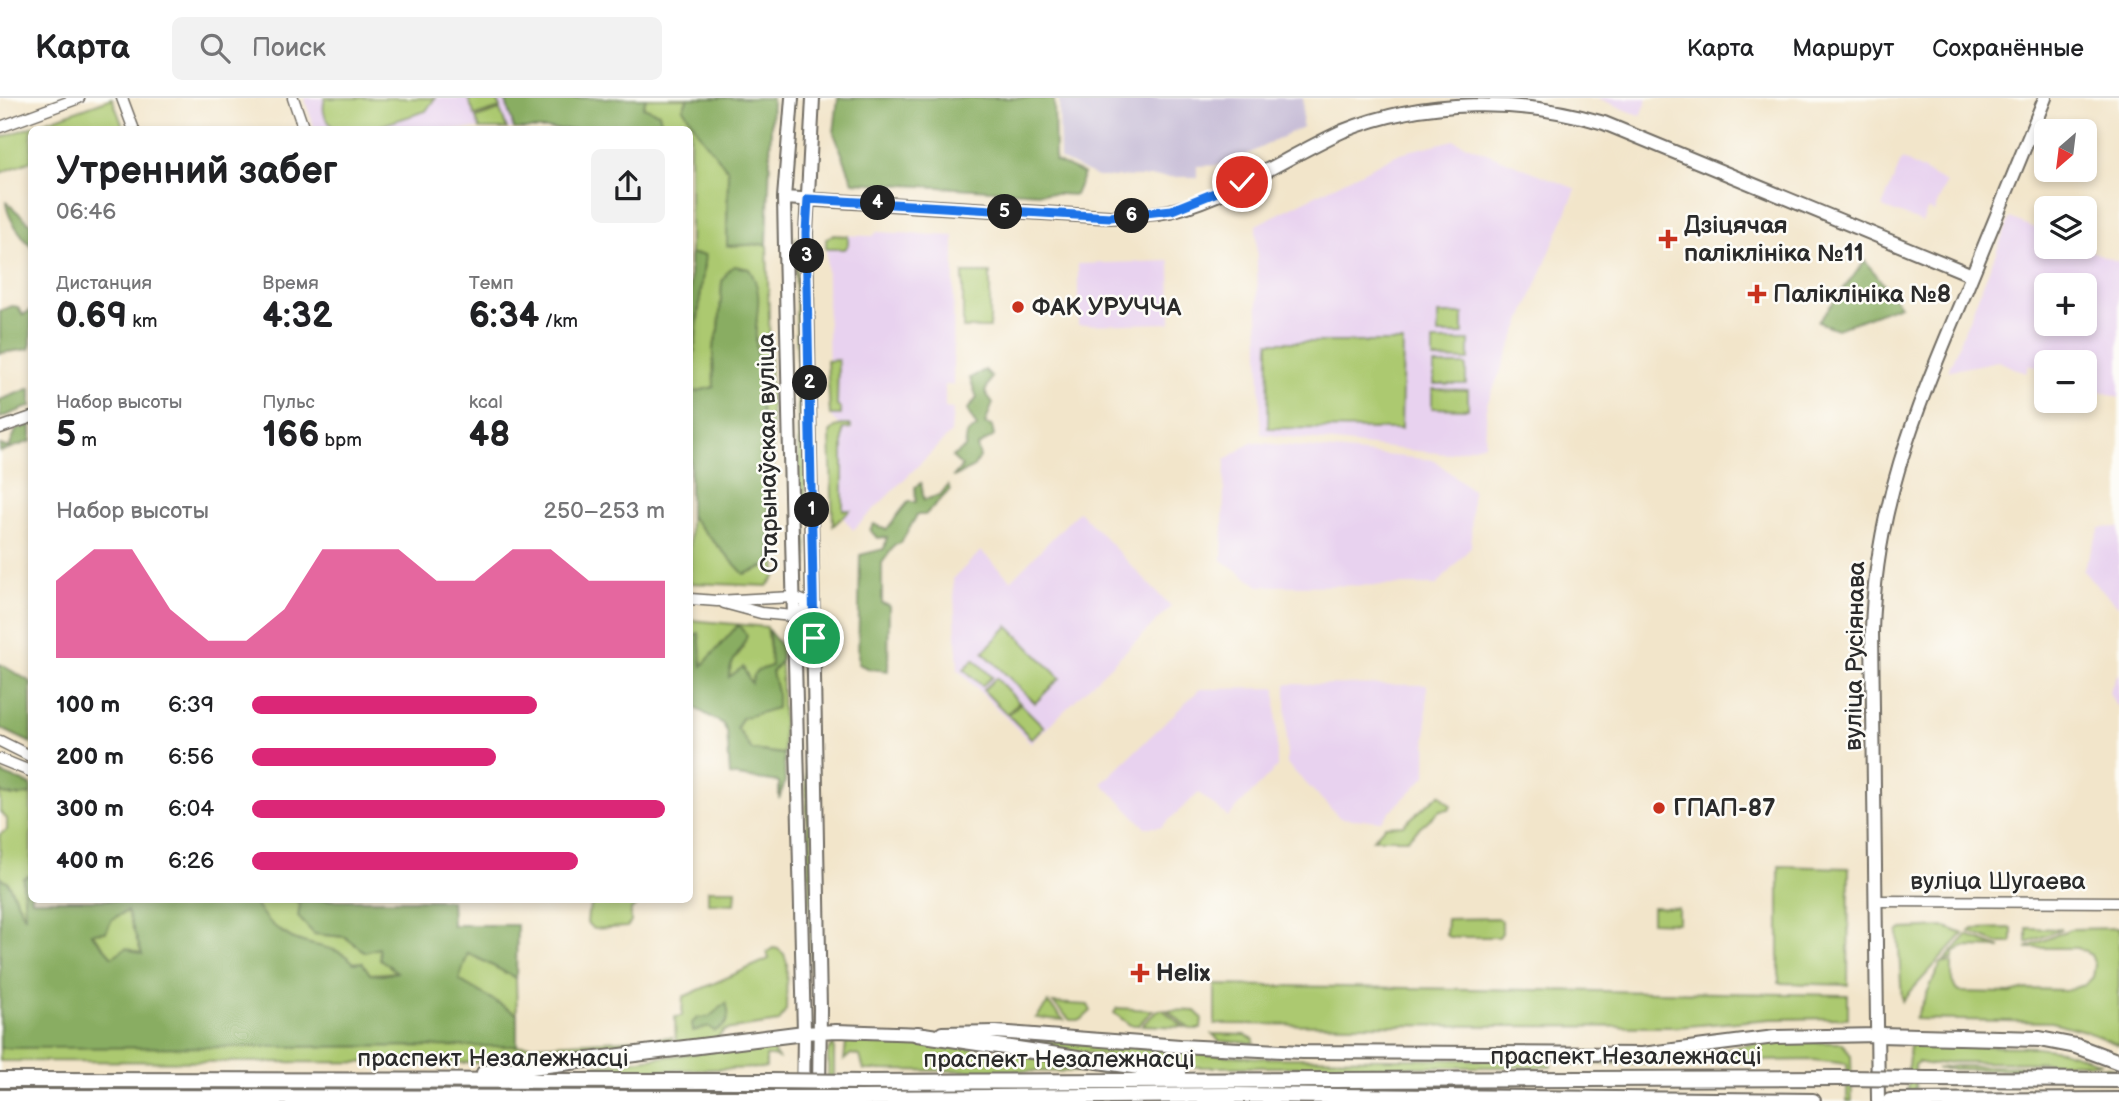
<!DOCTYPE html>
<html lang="ru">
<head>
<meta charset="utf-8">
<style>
	:root { --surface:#fff; --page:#f2f2f2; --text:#202124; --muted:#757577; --line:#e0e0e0; --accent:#db2777 }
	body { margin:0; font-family:"Balsamiq Sans",sans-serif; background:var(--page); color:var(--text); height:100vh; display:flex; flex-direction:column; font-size:26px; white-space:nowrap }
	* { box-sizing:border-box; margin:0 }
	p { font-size:23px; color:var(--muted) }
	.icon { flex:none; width:38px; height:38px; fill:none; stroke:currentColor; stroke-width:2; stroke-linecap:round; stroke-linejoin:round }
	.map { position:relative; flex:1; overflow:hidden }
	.details { position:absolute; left:28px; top:28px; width:665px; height:777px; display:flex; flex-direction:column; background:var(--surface); border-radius:10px; box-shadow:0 4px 10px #0003 }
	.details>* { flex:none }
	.needle { width:46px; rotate:208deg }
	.fabs { position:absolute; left:2034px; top:21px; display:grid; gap:14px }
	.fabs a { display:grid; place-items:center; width:63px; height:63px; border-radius:10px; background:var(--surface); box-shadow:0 4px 10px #0003; font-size:35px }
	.pin { position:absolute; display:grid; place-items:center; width:60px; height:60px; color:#fff; margin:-30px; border:4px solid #fff; border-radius:50%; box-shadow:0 2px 7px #0007 }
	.km { position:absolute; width:35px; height:35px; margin:-18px; border-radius:50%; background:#222; color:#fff; font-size:19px; line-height:35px; text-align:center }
	.round { display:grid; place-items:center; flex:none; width:74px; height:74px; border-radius:10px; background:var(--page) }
	.overview { display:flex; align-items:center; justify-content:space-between; height:119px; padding:0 28px }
	h1 { font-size:38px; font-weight:700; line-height:52px }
	.metrics { display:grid; grid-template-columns:repeat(3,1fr); gap:10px; height:119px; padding:7px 28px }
	.metrics div { display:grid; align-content:center }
	.metrics b { font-size:35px; font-weight:700 }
	.metrics small { font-size:19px; font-weight:400 }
	.metrics p { font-size:19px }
	.chart { height:196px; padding:14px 28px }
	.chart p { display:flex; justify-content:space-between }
	.chart svg { width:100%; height:126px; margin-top:7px; fill:var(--accent); opacity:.7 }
	ul { padding:0 28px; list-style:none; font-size:23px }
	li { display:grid; grid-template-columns:112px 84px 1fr; align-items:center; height:52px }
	li i { height:18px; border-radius:9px; background:var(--accent) }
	header { display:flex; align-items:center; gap:42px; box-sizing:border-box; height:98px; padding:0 35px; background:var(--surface); border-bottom:2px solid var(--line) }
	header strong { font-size:33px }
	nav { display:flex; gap:38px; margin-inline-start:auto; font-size:24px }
	.search { width:490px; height:63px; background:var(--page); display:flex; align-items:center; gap:18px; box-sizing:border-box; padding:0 24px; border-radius:10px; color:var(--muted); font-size:26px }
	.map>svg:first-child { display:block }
	.built { fill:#e8d2ef; fill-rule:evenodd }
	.industrial { fill:#c9bfd8 }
	.green { fill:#acc96f; stroke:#6c7a4d; stroke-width:2 }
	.forest { fill:#89ad62; stroke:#5a6c46; stroke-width:2; fill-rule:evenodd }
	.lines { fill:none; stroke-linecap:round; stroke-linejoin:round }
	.minor-casing { stroke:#716c63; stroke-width:13 }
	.major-casing { stroke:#716c63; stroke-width:16 }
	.highway-casing { stroke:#716c63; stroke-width:18 }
	.minor { stroke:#fff; stroke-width:10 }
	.major { stroke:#fff; stroke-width:12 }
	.highway { stroke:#fff; stroke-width:14 }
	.highway-bridge-casing { stroke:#716c63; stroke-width:18; stroke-linecap:butt }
	.highway-bridge { stroke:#fff; stroke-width:14 }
	.route-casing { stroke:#fff; stroke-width:14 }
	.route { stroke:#1a73e8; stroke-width:9 }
	.poi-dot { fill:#c8321e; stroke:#fdfcf7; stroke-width:2.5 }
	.labels { text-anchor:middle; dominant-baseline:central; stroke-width:5; stroke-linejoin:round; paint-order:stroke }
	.poi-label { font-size:24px; font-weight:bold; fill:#2b2b2b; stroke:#fdfcf7; text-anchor:start }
	.street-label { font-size:24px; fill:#2b2b2b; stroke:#fdfcf7 }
</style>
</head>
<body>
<header>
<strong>Карта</strong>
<div class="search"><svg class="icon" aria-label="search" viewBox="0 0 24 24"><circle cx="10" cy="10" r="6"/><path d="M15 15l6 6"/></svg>Поиск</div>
<nav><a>Карта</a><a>Маршрут</a><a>Сохранённые</a></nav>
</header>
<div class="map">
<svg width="2119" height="1003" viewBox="0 0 2119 1003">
	<rect width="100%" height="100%" fill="#fdfcf7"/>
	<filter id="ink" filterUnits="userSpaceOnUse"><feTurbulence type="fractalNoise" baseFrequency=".0143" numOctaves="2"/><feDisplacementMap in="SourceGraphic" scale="14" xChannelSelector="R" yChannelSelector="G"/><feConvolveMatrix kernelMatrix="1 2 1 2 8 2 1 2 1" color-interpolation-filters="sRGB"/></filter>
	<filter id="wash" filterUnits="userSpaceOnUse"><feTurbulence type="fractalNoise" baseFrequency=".00686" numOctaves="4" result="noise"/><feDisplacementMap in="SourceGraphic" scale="28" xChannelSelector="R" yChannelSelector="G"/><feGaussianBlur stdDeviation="1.57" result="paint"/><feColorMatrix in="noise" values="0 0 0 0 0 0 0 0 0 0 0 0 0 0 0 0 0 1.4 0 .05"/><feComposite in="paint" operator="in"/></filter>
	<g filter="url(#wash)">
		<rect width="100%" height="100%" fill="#f2e5ca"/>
		<path class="built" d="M304 0H505L514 31H315Z
			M1597 0H1648L1641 18Z
			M1454 42 1576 91 1487 306 1485 346 1446 356 1261 336 1256 127 1400 55Z
			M1902 61 1946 85 1934 114 1928 111 1922 124 1882 109Z
			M2010 120 2046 135V149H2081L2119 164V300L2084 287V264H2046V272L2029 266 2026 275 1998 263 1948 273ZM2046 187H2084V226H2046Z
			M877 134 954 138 953 287H945V310L953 311 951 335 853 432 843 419V330L830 317 826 141 832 137 873 138Z
			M1170 163 1171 225 1078 227V166Z
			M1252 344 1434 362 1472 392 1471 449 1437 487 1259 488 1222 462 1225 362Z
			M1079 413 1171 509 1031 645 958 572 953 481 981 453 1011 482Z
			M2119 429V509L2083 473 2100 430Z
			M2119 573V608L2115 607 2109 594Z
			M1286 586 1427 587 1426 678 1381 723 1340 720 1287 666Z
			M1276 590 1277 669 1228 719 1199 695 1161 729H1145L1102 685 1200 591Z"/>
		<path class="industrial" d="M1059 0H1303L1302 29 1226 67 1197 68V79H1097L1060 61Z"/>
		<path class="green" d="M112 0 124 31 32 32 31 63 0 75V40Z
			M325 0H435L426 13 370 31 336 32C325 22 321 14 325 0Z
			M468 0H497L500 10 475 18Z
			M646 0H688L683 10 728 72 727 148 767 146 776 478 767 488 690 485V418L744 475 772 465 757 251 754 236 757 222 722 184 719 232 713 250 714 289 690 295 705 158 690 156V32L663 31 659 15 643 9Z
			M500 12 507 31H480L476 20Z
			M832 137 848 138V147L845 151H826V141Z
			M796 140 797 196 802 223 807 467H805L803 409 799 386 795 141Z
			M963 175H990V230H963Z
			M1438 216H1463V236H1438Z
			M1433 243H1469V262L1433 261Z
			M1269 244H1403L1401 331 1268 330Z
			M838 262 837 308 841 311V317H830L827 263Z
			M1434 267H1466V286H1434Z
			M1432 291 1468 292V311L1432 310Z
			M842 327H851V330L843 331V412H850L833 428 830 335 835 329Z
			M690 522 767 529 772 568 751 586 729 579 730 567 744 549 738 528 702 569 698 536 690 539Z
			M1008 528 1060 580 1035 605 983 554Z
			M802 546H804L805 601 809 628 815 883H812Z
			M974 561 992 579 982 588 964 571Z
			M781 563 784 656 752 652 737 630 742 620 777 594 772 574Z
			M690 570 697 597 695 610 690 607Z
			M996 580 1019 604 1007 616 983 592Z
			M1020 605 1044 629 1032 641 1008 617Z
			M0 693 3 696 15 698 31 696V777L23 781 26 821 7 783 0 780V736L7 732V721L0 714Z
			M1440 696 1451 708 1449 711 1440 712 1407 741H1373L1385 728 1403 727Z
			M1779 768 1849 770 1848 887 1779 885Z
			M708 792H736L735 806 708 805Z
			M257 802H295L300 806 314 836 345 839 365 854 379 850 398 874 370 876 362 864 354 865 292 840 269 825 252 804Z
			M594 802H638V806L631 812V824L627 829 593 831 587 825 588 815Z
			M1652 809 1678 810V825L1652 824Z
			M127 812 142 857 112 859 91 834H106L112 821Z
			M1498 820 1502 823V835L1499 839H1449L1446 837 1447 821Z
			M1946 829 1963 836 1902 903 1898 834 1902 831Z
			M2012 830V845H1998L1970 834 1973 831Z
			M2027 830 2062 831 2027 845Z
			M2119 830V947L2085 933 2052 924 1915 921 1941 865H1952V883L1956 892 1960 894 2010 895 2026 891 2066 892 2085 887 2093 879 2095 867 2091 857 2078 850H2026L2070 831Z
			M1967 837 2001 850 1964 849 1954 855 1952 862 1944 863Z
			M773 850 778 851 784 856 787 865 786 912 779 924 725 932 715 942 676 946 675 919 682 918 683 899 769 861 767 854Z
			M468 855 516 880 517 916 459 882Z
			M1215 887 1848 897V920L1771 921 1676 929 1215 926Z
			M1048 905 1064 922 1036 920Z
			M1053 905 1088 907 1091 913 1081 922H1070Z
			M1117 910 1153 912 1138 927H1130L1114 915Z
			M1158 912H1163L1184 929 1142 927Z
			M1167 912 1195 913 1202 920 1201 931H1190Z
			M1213 936 1246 937 1254 941V945L1219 943Z
			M672 939V945L520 965 0 963V949L517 948Z
			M982 939 1180 951 1202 956 1265 960 1551 962V969H1185Z
			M850 941H905L1132 974 864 972 860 958 851 956 844 962 846 945Z
			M1770 943 1842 945 1851 958 1852 1003H1847V966L1813 962 1583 966V964L1658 963Z
			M834 945V1003H828V954Z
			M767 946 778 960 772 958H766V970L534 975Z
			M1910 947 2036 949 2061 952 2102 965 1953 964 1932 967 1918 964 1914 967 1916 1003H1908V968Z
			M1955 968 2109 969 2116 973 1936 971Z"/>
		<path class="forest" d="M505 0H646L643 9 659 15 663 31H514Z
			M688 0H772L767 146 727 148 728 72 702 40 683 10Z
			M838 0H1054L1055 63 1084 76 1075 97 853 84 834 35Z
			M6 104 31 126V149C21 136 7 121 6 104Z
			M690 156 705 157 690 282Z
			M1865 163 1900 207 1837 231 1818 224Z
			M735 168 749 171C768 199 751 222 757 251L772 466 744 476 690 418V295L714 289 713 250 719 232 722 184 729 171Z
			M12 208 18 209 23 217 31 212V246L29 251 0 255V213Z
			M985 272 992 279 985 294 993 305 985 326 992 328 994 338 977 349 980 359 973 370 953 379 962 368 952 359 965 350 967 336 977 329 967 312 977 300 970 280Z
			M31 290V308L0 320V302Z
			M31 327V343L0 354V347L9 350 16 332Z
			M921 385 924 402 940 397 948 387 950 392 925 417H917L901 445 895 447 882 465V505L889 508 888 573 870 571 858 566 860 457 884 451 887 439 877 440 870 432 874 426 886 432 908 404H916L915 389Z
			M738 527 747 537C743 554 729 562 729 579L743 569 751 585 756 573 771 568 769 533 781 548V563L772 574 777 594V610L742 620 737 630 752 652 784 656 785 684 779 701V684L730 677 727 634 723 626 695 610 697 597 690 570V539L699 535 702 568Z
			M0 566 31 584V645L0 630Z
			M0 675 31 687V696L15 698 3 696 0 693Z
			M31 777 32 802H257L253 804C264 819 276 833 294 841 315 850 338 847 354 865L362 864 370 876 383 877 397 874 380 861 379 850 365 854 345 839 314 836 298 819 300 806 295 802H451L452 827H517L516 880 468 855 459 882 517 916V948L0 950V780L7 783 25 819 23 780ZM127 813 142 856 126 850 112 859 91 835 106 834 112 821Z
			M726 905C731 918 728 929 714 933L709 929 693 933 692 925 697 920 709 919Z"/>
	</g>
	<g filter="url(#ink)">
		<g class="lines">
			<g class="minor-casing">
				<path id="minor" d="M122 0 134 32
					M293 0 304 32
					M0 29 79 0
					M0 330 32 319
					M690 501 717 503 793 499 813 507
					M724 505 761 515 793 518 813 507
					M0 643 32 659
					M0 661 32 674
					M1876 803 2119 804"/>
			</g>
			<g class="major-casing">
				<path id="major" d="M792 0 784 100 785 149 804 935 803 1003
					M813 0 806 135 820 911 819 993
					M784 100 1110 119C1131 118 1153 117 1174 112 1232 97 1288 58 1343 33 1425 0 1520 0 1604 25L1972 177
					M804 935 836 933 924 936
					M942 935 996 934 1180 948 1302 954 1642 956 1775 939 1878 937
					M1878 1003 1872 533C1875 412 1914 316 1960 207 1988 138 2017 69 2045 0"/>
			</g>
			<g class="highway-casing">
				<path id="highway" d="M917 936 1179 975
					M1878 937 2040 941 2076 948 2119 964
					M484 975 804 935
					M1927 981 2119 982
					M0 982 769 983
					M862 984 1842 980
					M0 999 768 1000
					M859 1000 1234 997 1813 1003
					M1890 1003 2119 1002"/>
			</g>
			<use href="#minor" class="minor"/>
			<use href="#major" class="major"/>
			<use href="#highway" class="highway"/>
			<g class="highway-bridge-casing">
				<path id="highway-bridge" d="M1842 980 1927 981
					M769 983 862 984
					M768 1000H859"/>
			</g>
			<use href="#highway-bridge" class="highway-bridge"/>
		</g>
	</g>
	<g class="lines" filter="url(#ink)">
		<g class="route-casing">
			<path id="route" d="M814 540 806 135 808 101 1110 119 1172 112 1242 84"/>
		</g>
		<use href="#route" class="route"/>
	</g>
	<g class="poi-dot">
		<path d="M1664.5 130.5h7v7h7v7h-7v7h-7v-7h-7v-7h7z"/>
		<path d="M1753.5 185.5h7v7h7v7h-7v7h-7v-7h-7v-7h7z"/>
		<circle cx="1018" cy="209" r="7"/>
		<circle cx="1659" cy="710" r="7"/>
		<path d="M1136.5 864.5h7v7h7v7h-7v7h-7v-7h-7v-7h7z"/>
	</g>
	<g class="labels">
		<g class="poi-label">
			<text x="1684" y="127">Дзіцячая<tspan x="1684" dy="28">паліклініка №11</tspan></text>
			<text x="1773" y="196">Паліклініка №8</text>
			<text x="1032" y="209">ФАК УРУЧЧА</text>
			<text x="1673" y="710">ГПАП-87</text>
			<text x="1156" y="875">Helix</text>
		</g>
		<g class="street-label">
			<text transform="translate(768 355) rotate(-91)">Старынаўская вуліца</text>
			<text transform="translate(1855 558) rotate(-89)">вуліца Русіянава</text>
			<text x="1998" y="783">вуліца Шугаева</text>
			<text x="1626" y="958">праспект Незалежнасці</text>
			<text x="493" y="960">праспект Незалежнасці</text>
			<text x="1059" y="961">праспект Незалежнасці</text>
		</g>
	</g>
</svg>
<div class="fabs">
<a><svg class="needle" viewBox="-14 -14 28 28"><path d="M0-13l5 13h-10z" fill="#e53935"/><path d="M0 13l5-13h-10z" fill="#757577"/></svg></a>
<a><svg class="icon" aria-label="layers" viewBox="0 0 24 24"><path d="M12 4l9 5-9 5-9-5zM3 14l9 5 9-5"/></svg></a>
<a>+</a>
<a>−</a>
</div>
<div class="pin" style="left:814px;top:540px;background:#1e9e55"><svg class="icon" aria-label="arrive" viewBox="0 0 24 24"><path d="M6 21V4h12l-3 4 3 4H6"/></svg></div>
<div class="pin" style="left:1242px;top:84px;background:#d93025"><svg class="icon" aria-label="check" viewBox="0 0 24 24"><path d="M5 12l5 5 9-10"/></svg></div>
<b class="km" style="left:812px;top:412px">1</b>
<b class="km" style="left:810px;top:285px">2</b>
<b class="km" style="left:807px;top:158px">3</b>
<b class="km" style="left:878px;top:105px">4</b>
<b class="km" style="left:1005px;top:114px">5</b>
<b class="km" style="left:1132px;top:118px">6</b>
<section class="details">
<div class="overview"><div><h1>Утренний забег</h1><p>06:46</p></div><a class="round"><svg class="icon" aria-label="share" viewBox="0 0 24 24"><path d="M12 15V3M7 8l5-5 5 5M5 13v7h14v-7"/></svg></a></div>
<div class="metrics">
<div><p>Дистанция</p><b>0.69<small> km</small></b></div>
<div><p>Время</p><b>4:32</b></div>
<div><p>Темп</p><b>6:34<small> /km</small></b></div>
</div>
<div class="metrics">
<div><p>Набор высоты</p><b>5<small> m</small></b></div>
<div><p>Пульс</p><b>166<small> bpm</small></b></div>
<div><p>kcal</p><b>48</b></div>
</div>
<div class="chart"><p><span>Набор высоты</span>250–253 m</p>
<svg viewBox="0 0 160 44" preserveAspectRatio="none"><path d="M0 44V17L10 6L20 6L30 27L40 38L50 38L60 27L70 6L80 6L90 6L100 17L110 17L120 6L130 6L140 17L150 17L160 17V44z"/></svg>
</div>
<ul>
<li><b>100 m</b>6:39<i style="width:69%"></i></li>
<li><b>200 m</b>6:56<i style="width:59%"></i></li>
<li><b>300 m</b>6:04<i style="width:100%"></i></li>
<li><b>400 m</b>6:26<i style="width:79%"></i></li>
</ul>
</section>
</div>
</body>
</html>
